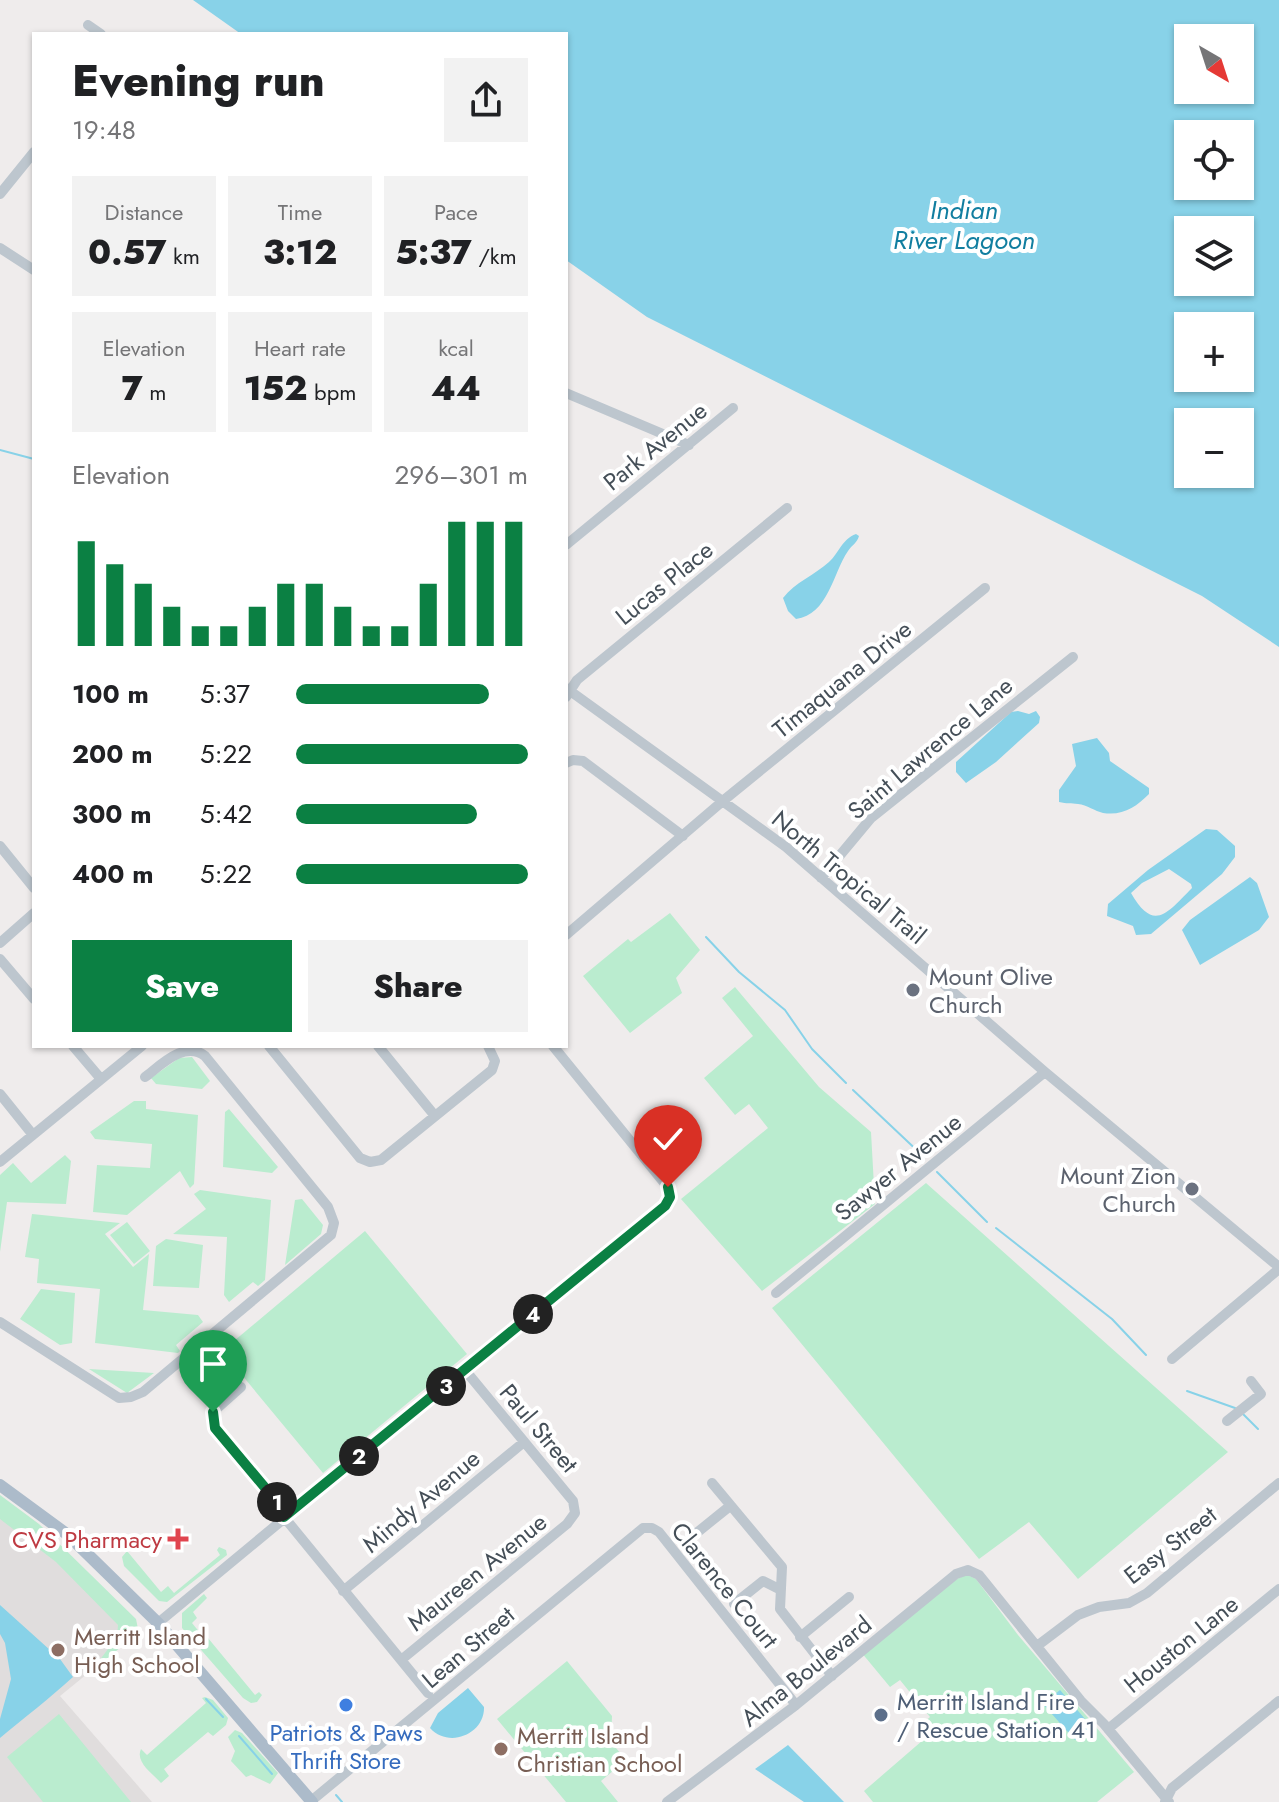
<!DOCTYPE html>
<html lang="en">
<head>
<meta charset="utf-8">
<style>
	:root { --surface:#fff; --page:#f2f2f2; --text:#202124; --muted:#757577; --accent:#0b8043 }
	body { margin:0; font-family:Jost,sans-serif; background:var(--page); color:var(--text); height:100vh; display:flex; flex-direction:column; font-size:30px; white-space:nowrap }
	* { box-sizing:border-box; margin:0 }
	p { font-size:26px; color:var(--muted) }
	.icon { flex:none; width:44px; height:44px; fill:none; stroke:currentColor; stroke-width:2; stroke-linecap:round; stroke-linejoin:round }
	.map { position:relative; flex:1; overflow:hidden }
	.drawer { position:absolute; left:32px; top:32px; width:536px; height:1016px; display:flex; flex-direction:column; background:var(--surface); border-radius:0px; box-shadow:0 2px 6px #0004 }
	.drawer>* { flex:none }
	.needle { width:52px; rotate:141deg }
	.tools { position:absolute; left:1174px; top:24px; display:grid; gap:16px }
	.tools a { display:grid; place-items:center; width:80px; height:80px; border-radius:0px; background:var(--surface); box-shadow:0 2px 6px #0004; font-size:40px }
	.pin { position:absolute; display:grid; place-items:center; width:68px; height:68px; color:#fff; margin:-82px -34px; border-radius:50% 50% 50% 0; rotate:-45deg; box-shadow:0 0 8px #0007 }
	.pin .icon { rotate:45deg }
	.km { position:absolute; width:40px; height:40px; margin:-20px; border-radius:50%; background:#222; color:#fff; font-size:22px; line-height:40px; text-align:center }
	.round { display:grid; place-items:center; flex:none; width:84px; height:84px; border-radius:0px; background:var(--page) }
	.headline { display:flex; align-items:center; justify-content:space-between; height:136px; padding:0 40px }
	h1 { font-size:44px; font-weight:800; line-height:60px }
	.metrics { display:grid; grid-template-columns:repeat(3,1fr); gap:12px; height:136px; padding:8px 40px }
	.metrics div { display:grid; align-content:center; border-radius:0px; background:var(--page); text-align:center }
	.metrics b { font-size:34px; font-weight:800 }
	.metrics small { font-size:22px; font-weight:400 }
	.metrics p { font-size:22px }
	.chart { height:224px; padding:16px 40px }
	.chart p { display:flex; justify-content:space-between }
	.chart svg { width:100%; height:144px; margin-top:8px; stroke:var(--accent); stroke-width:6 }
	.button { display:flex; gap:16px; margin-top:auto; padding:16px 40px }
	.button a { flex:1; height:92px; border-radius:0px; background:var(--accent); color:#fff; font-size:32px; font-weight:800; line-height:92px; text-align:center }
	.button a+a { background:var(--page); color:var(--text) }
	ul { padding:0 40px; list-style:none; font-size:26px }
	li { display:grid; grid-template-columns:128px 96px 1fr; align-items:center; height:60px }
	li i { height:20px; border-radius:10px; background:var(--accent) }
	.map>svg:first-child { display:block }
	.education { fill:#e0dddd }
	.green { fill:#baeccf }
	.water { fill:#88d2e8; fill-rule:evenodd }
	.lines { fill:none; stroke-linecap:round; stroke-linejoin:round }
	.stream { stroke:#88d2e8; stroke-width:2 }
	.minor { stroke:#bdc6ce; stroke-width:10 }
	.major { stroke:#acbbca; stroke-width:12 }
	.route-casing { stroke:#fff; stroke-width:16 }
	.route { stroke:#0b8043; stroke-width:10 }
	.worship-dot { fill:#6b7280; stroke:#fff; stroke-width:3 }
	.health-dot { fill:#e0444e; stroke:#fff; stroke-width:3 }
	.education-dot { fill:#8d6e63; stroke:#fff; stroke-width:3 }
	.shop-dot { fill:#3f7fe0; stroke:#fff; stroke-width:3 }
	.service-dot { fill:#5c6f8a; stroke:#fff; stroke-width:3 }
	.labels { text-anchor:middle; dominant-baseline:central; stroke-width:8; stroke-linejoin:round; paint-order:stroke }
	.street-label { font-size:24px; fill:#454f58; stroke:#fff }
	.worship-label { font-size:24px; fill:#5b616d; stroke:#fff; text-anchor:start }
	.health-label { font-size:24px; fill:#be3a42; stroke:#fff; text-anchor:end }
	.education-label { font-size:24px; fill:#785e54; stroke:#fff; text-anchor:start }
	.service-label { font-size:24px; fill:#4e5e75; stroke:#fff; text-anchor:start }
	.shop-label { font-size:24px; fill:#366cbe; stroke:#fff }
	.water-label { font-size:26px; font-style:italic; fill:#117ea0; stroke:#fff }
</style>
</head>
<body>
<div class="map">
<svg width="1279" height="1802" viewBox="0 0 1279 1802">
	<rect width="100%" height="100%" fill="#efecec"/>
	<path class="education" d="M0 1512 125 1621 130 1639 60 1696 152 1802H0Z"/>
	<path class="green" d="M670 913 700 950 676 978 682 993 630 1033 583 976 628 939 631 942Z
		M735 987 819 1087 871 1132 875 1204 762 1291 681 1199 768 1128 749 1104 735 1115 704 1078 753 1036 722 998Z
		M192 1057 210 1081 202 1089 156 1084 151 1078 179 1058Z
		M134 1101H146V1109L198 1115 194 1184 190 1188 180 1171 127 1215 93 1212 97 1165 150 1168 152 1144 95 1139 90 1132Z
		M229 1109 278 1167 272 1173 223 1167 225 1112Z
		M65 1155 71 1161 66 1204 7 1202 0 1252V1175L13 1163 31 1183Z
		M926 1183 1228 1452 1078 1579 1029 1522 979 1559 772 1308Z
		M200 1190 271 1200 265 1280 258 1286 253 1282 229 1302 224 1295 227 1237 173 1234 206 1209 194 1194Z
		M302 1199 323 1225 321 1234 285 1265 295 1200Z
		M32 1214 120 1223 105 1234 133 1267 149 1254 143 1310 198 1315 203 1322 176 1345 180 1351 178 1353 95 1343 100 1289 37 1283 39 1259 25 1257Z
		M127 1222 150 1251 134 1264 110 1235Z
		M365 1231 467 1354 323 1473 222 1351Z
		M166 1239 203 1245 199 1288 153 1286 156 1246Z
		M41 1289 75 1293 72 1343 60 1345 20 1319Z
		M89 1369 154 1373 127 1393Z
		M0 1495 39 1524 136 1619 138 1629 135 1635 102 1663 99 1661 117 1637 118 1625 56 1562 0 1519Z
		M219 1547 226 1550 227 1555 167 1602 159 1601 124 1566 122 1557 127 1551 161 1592 168 1586 174 1593 220 1555 217 1550Z
		M966 1574 976 1579 1018 1635 1134 1772 1097 1802H873L864 1791 930 1734 922 1724 930 1717 900 1680 890 1687 861 1652 932 1593Z
		M204 1594 207 1598 193 1612 197 1618 192 1623 205 1639 208 1638 255 1695 259 1692 262 1695 257 1702 251 1703 243 1698 182 1628V1613Z
		M567 1661 612 1716 611 1742 626 1760 601 1781 618 1802H566L497 1719Z
		M205 1697 213 1700 228 1718 226 1725 213 1736 208 1732 164 1769 169 1776 161 1783C152 1773 135 1762 141 1749L147 1755 206 1703 202 1698Z
		M59 1714 131 1802H43L7 1757Z
		M235 1730 242 1733 278 1773 270 1784 251 1775 246 1777 231 1761 235 1751 228 1737Z"/>
	<path class="water" d="M193 0H1279V647L1202 596 647 317 566 260V34H241ZM1240 38V90H1188V38ZM1240 134V186H1188V134ZM1240 230V282H1188V230ZM1240 326V378H1188V326ZM1240 422V474H1188V422Z
		M856 534 859 536C857 543 852 545 848 551 833 573 828 615 796 619L788 611 783 598C795 582 815 575 829 562 839 553 842 539 856 534Z
		M1018 711 1029 714 1036 711 1040 717 1039 723 996 762 966 783 956 772V762L1011 712Z
		M1097 738 1109 753 1110 761 1149 788V794C1136 807 1123 816 1103 813 1095 811 1087 805 1078 804 1071 803 1067 804 1059 802V790L1076 766 1072 744Z
		M1206 829 1217 830 1235 846V857L1222 874 1151 934 1136 935 1133 926 1107 916 1108 904 1148 870ZM1169 869 1191 884 1192 888C1167 913 1154 933 1131 893L1142 883Z
		M1250 877 1257 883 1269 917 1259 930 1200 965 1182 930 1190 920Z
		M0 1605 60 1659 73 1677C49 1699 25 1717 0 1738V1719L11 1679 5 1643 0 1634Z
		M468 1688 484 1707C485 1734 449 1749 430 1728L438 1713Z
		M1060 1690 1092 1727 1075 1740 1043 1704Z
		M788 1745 844 1802H804L755 1769Z"/>
	<g class="lines">
		<path class="stream" d="M0 450 34 459
			M706 937 739 972 785 1010 812 1049 846 1083
			M853 1090 924 1157
			M937 1172 987 1222
			M996 1228 1112 1319 1146 1355
			M1187 1391 1235 1408
			M1242 1413 1258 1429
			M206 1699 223 1717
			M239 1736 272 1774
			M336 1795 342 1802"/>
		<path class="minor" d="M88 25 101 34
			M0 194 34 152
			M0 248 34 270
			M566 393 689 445
			M566 545 733 408
			M566 688 786 847 1045 1072 1279 1267
			M566 697 577 680 787 508
			M566 763 573 760 583 761 683 836
			M0 846 34 888
			M821 878 871 818 1073 657
			M566 935 724 800 985 588
			M0 943 34 913
			M0 959 34 999
			M73 1046 101 1079
			M269 1046 360 1158 370 1162 381 1160 492 1070 495 1061 488 1046
			M378 1046 435 1116
			M0 1094 33 1135
			M0 1162 142 1046
			M776 1293 1045 1072
			M0 1322 119 1398 131 1397 143 1392 331 1235 334 1223 328 1207 205 1056C185 1040 161 1065 145 1077
			M1172 1359 1279 1269
			M241 1387 213 1412 215 1428 277 1502 284 1517 428 1693
			M1227 1421 1261 1394 1251 1381
			M712 1483 782 1567 780 1609 832 1676
			M684 1543 730 1506
			M343 1591 524 1442
			M734 1604 763 1581 779 1589
			M158 1623 669 1200 670 1192 666 1185 553 1046
			M800 1637 849 1597
			M1037 1646 1078 1615 1099 1607 1129 1603 1147 1593 1279 1483
			M401 1660 567 1524 575 1513 573 1501 465 1370
			M1108 1729 1279 1589
			M311 1801 643 1528H652L659 1532 796 1705
			M667 1802 796 1705 956 1574 968 1570 979 1575 1081 1701 1104 1724 1169 1802
			M1165 1802 1172 1788 1279 1701"/>
		<path class="major" d="M0 1485 68 1535 158 1623 312 1802"/>
	</g>
	<g class="lines">
		<g class="route-casing">
			<path id="route" d="M213 1412 215 1428 277 1502 284 1517 665 1206 670 1197 668 1187"/>
		</g>
		<use href="#route" class="route"/>
	</g>
	<g class="worship-dot">
		<circle cx="913" cy="990" r="8"/>
		<circle cx="1192" cy="1189" r="8"/>
	</g>
	<path class="health-dot" d="M174 1527h8v8h8v8h-8v8h-8v-8h-8v-8h8z"/>
	<g class="education-dot">
		<circle cx="58" cy="1650" r="8"/>
		<circle cx="501" cy="1749" r="8"/>
	</g>
	<circle class="shop-dot" cx="346" cy="1705" r="8"/>
	<circle class="service-dot" cx="881" cy="1715" r="8"/>
	<g class="labels">
		<g class="street-label">
			<text transform="translate(655 446) rotate(-39)">Park Avenue</text>
			<text transform="translate(664 583) rotate(-39)">Lucas Place</text>
			<text transform="translate(842 679) rotate(-39)">Timaquana Drive</text>
			<text transform="translate(930 748) rotate(-40)">Saint Lawrence Lane</text>
			<text transform="translate(849 877) rotate(40)">North Tropical Trail</text>
			<text transform="translate(898 1167) rotate(-39)">Sawyer Avenue</text>
			<text transform="translate(539 1428) rotate(50)">Paul Street</text>
			<text transform="translate(421 1501) rotate(-40)">Mindy Avenue</text>
			<text transform="translate(1170 1545) rotate(-38)">Easy Street</text>
			<text transform="translate(477 1572) rotate(-39)">Maureen Avenue</text>
			<text transform="translate(725 1585) rotate(51)">Clarence Court</text>
			<text transform="translate(1181 1644) rotate(-39)">Houston Lane</text>
			<text transform="translate(468 1647) rotate(-40)">Lean Street</text>
			<text transform="translate(806 1671) rotate(-39)">Alma Boulevard</text>
		</g>
		<g class="worship-label">
			<text x="929" y="976">Mount Olive<tspan x="929" dy="28">Church</tspan></text>
			<text x="1176" y="1175" text-anchor="end">Mount Zion<tspan x="1176" dy="28">Church</tspan></text>
		</g>
		<g class="health-label">
			<text x="162" y="1539">CVS Pharmacy</text>
		</g>
		<g class="education-label">
			<text x="74" y="1636">Merritt Island<tspan x="74" dy="28">High School</tspan></text>
			<text x="517" y="1735">Merritt Island<tspan x="517" dy="28">Christian School</tspan></text>
		</g>
		<g class="service-label">
			<text x="897" y="1701">Merritt Island Fire<tspan x="897" dy="28">/ Rescue Station 41</tspan></text>
		</g>
		<g class="shop-label">
			<text x="346" y="1732">Patriots &amp; Paws<tspan x="346" dy="28">Thrift Store</tspan></text>
		</g>
		<g class="water-label">
			<text x="964" y="210">Indian<tspan x="964" dy="30">River Lagoon</tspan></text>
		</g>
	</g>
</svg>
<div class="tools">
<a><svg class="needle" viewBox="-14 -14 28 28"><path d="M0-13l5 13h-10z" fill="#e53935"/><path d="M0 13l5-13h-10z" fill="#757577"/></svg></a>
<a><svg class="icon" aria-label="locate" viewBox="0 0 24 24"><circle cx="12" cy="12" r="6"/><path d="M12 2v4M12 18v4M2 12h4M18 12h4"/></svg></a>
<a><svg class="icon" aria-label="layers" viewBox="0 0 24 24"><path d="M12 4l9 5-9 5-9-5zM3 14l9 5 9-5"/></svg></a>
<a>+</a>
<a>−</a>
</div>
<div class="pin" style="left:213px;top:1412px;background:#1e9e55"><svg class="icon" aria-label="arrive" viewBox="0 0 24 24"><path d="M6 21V4h12l-3 4 3 4H6"/></svg></div>
<div class="pin" style="left:668px;top:1187px;background:#d93025"><svg class="icon" aria-label="check" viewBox="0 0 24 24"><path d="M5 12l5 5 9-10"/></svg></div>
<b class="km" style="left:277px;top:1502px">1</b>
<b class="km" style="left:359px;top:1456px">2</b>
<b class="km" style="left:446px;top:1386px">3</b>
<b class="km" style="left:533px;top:1314px">4</b>
<section class="drawer">
<div class="headline"><div><h1>Evening run</h1><p>19:48</p></div><a class="round"><svg class="icon" aria-label="share" viewBox="0 0 24 24"><path d="M12 15V3M7 8l5-5 5 5M5 13v7h14v-7"/></svg></a></div>
<div class="metrics">
<div><p>Distance</p><b>0.57<small> km</small></b></div>
<div><p>Time</p><b>3:12</b></div>
<div><p>Pace</p><b>5:37<small> /km</small></b></div>
</div>
<div class="metrics">
<div><p>Elevation</p><b>7<small> m</small></b></div>
<div><p>Heart rate</p><b>152<small> bpm</small></b></div>
<div><p>kcal</p><b>44</b></div>
</div>
<div class="chart"><p><span>Elevation</span>296–301 m</p>
<svg viewBox="0 0 160 44" preserveAspectRatio="none"><path d="M5 44V12M15 44V19M25 44V25M35 44V32M45 44V38M55 44V38M65 44V32M75 44V25M85 44V25M95 44V32M105 44V38M115 44V38M125 44V25M135 44V6M145 44V6M155 44V6"/></svg>
</div>
<ul>
<li><b>100 m</b>5:37<i style="width:83%"></i></li>
<li><b>200 m</b>5:22<i style="width:100%"></i></li>
<li><b>300 m</b>5:42<i style="width:78%"></i></li>
<li><b>400 m</b>5:22<i style="width:100%"></i></li>
</ul>
<div class="button"><a>Save</a><a>Share</a></div>
</section>
</div>
</body>
</html>
